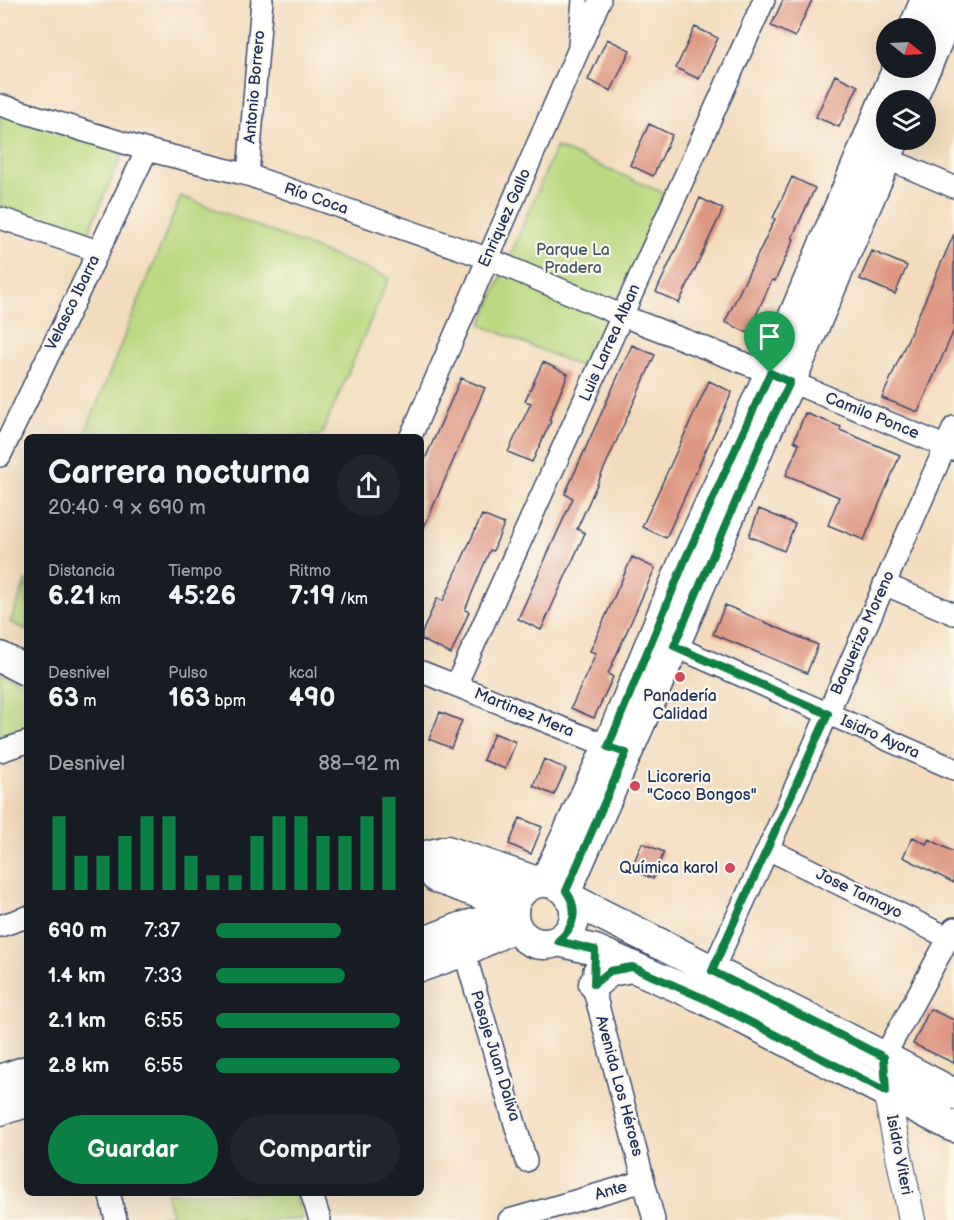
<!DOCTYPE html>
<html lang="es">
<head>
<meta charset="utf-8">
<style>
	:root { --surface:#171b24; --page:#20242c; --text:#f1f3f6; --muted:#9ea1a6; --accent:#0b8043 }
	body { margin:0; font-family:"Balsamiq Sans",sans-serif; background:var(--page); color:var(--text); height:100vh; display:flex; flex-direction:column; font-size:22px; white-space:nowrap }
	* { box-sizing:border-box; margin:0 }
	p { font-size:20px; color:var(--muted) }
	.icon { flex:none; width:33px; height:33px; fill:none; stroke:currentColor; stroke-width:2; stroke-linecap:round; stroke-linejoin:round }
	.map { position:relative; flex:1; overflow:hidden }
	.sheet { position:absolute; left:24px; top:434px; width:400px; height:762px; display:flex; flex-direction:column; background:var(--surface); border-radius:9px; box-shadow:0 6px 24px #0002 }
	.sheet>* { flex:none }
	.needle { width:39px; rotate:108deg }
	.controls { position:absolute; left:876px; top:18px; display:grid; gap:12px }
	.controls a { display:grid; place-items:center; width:60px; height:60px; border-radius:50%; background:var(--surface); box-shadow:0 6px 24px #0002; font-size:30px }
	.pin { position:absolute; display:grid; place-items:center; width:51px; height:51px; color:#fff; margin:-62px -26px; border-radius:50% 50% 50% 0; rotate:-45deg; box-shadow:0 0 6px #0007 }
	.pin .icon { rotate:45deg }
	.round { display:grid; place-items:center; flex:none; width:63px; height:63px; border-radius:32px; background:var(--page) }
	.head { display:flex; align-items:center; justify-content:space-between; height:102px; padding:0 24px }
	h1 { font-size:33px; font-weight:800; line-height:45px }
	.figures { display:grid; grid-template-columns:repeat(3,1fr); gap:9px; height:102px; padding:6px 24px }
	.figures div { display:grid; align-content:center }
	.figures b { font-size:26px; font-weight:800 }
	.figures small { font-size:16px; font-weight:400 }
	.figures p { font-size:16px }
	.chart { height:168px; padding:12px 24px }
	.chart p { display:flex; justify-content:space-between }
	.chart svg { width:100%; height:108px; margin-top:6px; stroke:var(--accent); stroke-width:6 }
	.button { display:flex; gap:12px; margin-top:auto; padding:12px 24px }
	.button a { flex:1; height:69px; border-radius:36px; background:var(--accent); color:#fff; font-size:24px; font-weight:800; line-height:69px; text-align:center }
	.button a+a { background:var(--page); color:var(--text) }
	ul { padding:0 24px; list-style:none; font-size:20px }
	li { display:grid; grid-template-columns:96px 72px 1fr; align-items:center; height:45px }
	li i { height:15px; border-radius:8px; background:var(--accent) }
	.map>svg:first-child { display:block }
	.green { fill:#b9d87f; stroke:#6a846e; stroke-width:1.5 }
	.building { fill:#de9582 }
	.lines { fill:none; stroke-linecap:round; stroke-linejoin:round }
	.pedestrian-casing { stroke:#3b496c; stroke-width:18 }
	.minor-casing { stroke:#3b496c; stroke-width:24 }
	.tertiary-casing { stroke:#3b496c; stroke-width:28 }
	.secondary-casing { stroke:#3b496c; stroke-width:33 }
	.pedestrian { stroke:#fff; stroke-width:15 }
	.minor { stroke:#fff; stroke-width:21 }
	.tertiary { stroke:#fff; stroke-width:26 }
	.secondary { stroke:#fff; stroke-width:30 }
	.route-casing { stroke:#fff; stroke-width:12 }
	.route { stroke:#0b8043; stroke-width:8 }
	.poi-dot { fill:#d1495b; stroke:#fbf7ec; stroke-width:2 }
	.labels { text-anchor:middle; dominant-baseline:central; stroke-width:4.5; stroke-linejoin:round; paint-order:stroke }
	.street-label { font-size:16px; fill:#1b2f5e; stroke:#fbf7ec }
	.park-label { font-size:16px; fill:#425966; stroke:#fbf7ec }
	.poi-label { font-size:16px; fill:#1b2f5e; stroke:#fbf7ec }
</style>
</head>
<body>
<div class="map">
<svg width="954" height="1220" viewBox="0 0 954 1220">
	<rect width="100%" height="100%" fill="#fbf7ec"/>
	<filter id="ink" filterUnits="userSpaceOnUse"><feTurbulence type="fractalNoise" baseFrequency=".0167" numOctaves="2"/><feDisplacementMap in="SourceGraphic" scale="12" xChannelSelector="R" yChannelSelector="G"/><feConvolveMatrix kernelMatrix="1 2 1 2 8 2 1 2 1" color-interpolation-filters="sRGB"/></filter>
	<filter id="wash" filterUnits="userSpaceOnUse"><feTurbulence type="fractalNoise" baseFrequency=".008" numOctaves="4" result="noise"/><feDisplacementMap in="SourceGraphic" scale="24" xChannelSelector="R" yChannelSelector="G"/><feGaussianBlur stdDeviation="1.35" result="paint"/><feColorMatrix in="noise" values="0 0 0 0 0 0 0 0 0 0 0 0 0 0 0 0 0 1.4 0 .05"/><feComposite in="paint" operator="in"/></filter>
	<g filter="url(#wash)">
		<rect width="100%" height="100%" fill="#f3dcbd"/>
		<path class="green" d="M0 110 125 148 88 233 0 206Z
			M556 147 664 193 589 370 481 325Z
			M181 196 389 278 321 436H84Z
			M27 579V630L10 622Z
			M0 672 27 686V735L0 743Z
			M166 1193H295L302 1220H148L172 1214Z"/>
		<g id="blocks">
			<path class="building" d="M783 0H812L795 37 771 26Z
				M695 27 718 38 699 79 676 68Z
				M607 39 630 50 611 91 588 80Z
				M835 75 858 86 839 127 816 117Z
				M649 124 672 135 653 176 630 165Z
				M792 177 815 188 792 238 794 239 775 281 772 280 748 333 725 322 775 219 773 218Z
				M700 198 723 209 679 303 656 292Z
				M954 234V330L918 412 882 398Z
				M872 251 907 266 895 294 860 279Z
				M632 345 655 355 577 529 585 533 541 630 518 619 573 498 565 494Z
				M543 362 568 374 549 420 551 421 532 462 508 452 531 403 525 401Z
				M461 378 485 388 422 532V466Z
				M709 381 732 392 666 538 642 527Z
				M805 413 841 427 840 430 900 455 864 540 828 525 839 497 786 475 799 444 794 441Z
				M759 509 795 524 784 551 749 536Z
				M482 515 504 524 493 551 490 550 465 610 469 612 451 654 422 640V633L437 598 443 601Z
				M632 557 655 568 608 674 613 677 594 718 571 708 596 653 590 651Z
				M725 605 818 645 807 673 713 634Z
				M440 712 462 721 451 748 429 739Z
				M494 733 516 742 505 769 483 760Z
				M544 759 566 769 554 795 533 786Z
				M520 818 542 827 531 854 509 844Z
				M913 837 926 844 929 839 954 852V883L903 857Z
				M642 843 664 852 653 879 631 869Z
				M930 1009 954 1020V1063L913 1044Z"/>
		</g>
	</g>
	<g filter="url(#ink)">
		<use href="#blocks" fill-opacity="0" stroke="#3b496c" stroke-width="1.5"/>
		<g class="lines">
			<g class="pedestrian-casing">
				<path id="pedestrian" d="M576 45 580 0"/>
			</g>
			<g class="minor-casing">
				<path id="minor" d="M0 105 147 150 248 175 487 258 623 316 770 373 954 450
					M874 153 954 187
					M248 175 262 0
					M0 218 98 251
					M411 436 600 0
					M0 456 147 150
					M884 584 954 614
					M674 646 954 769
					M422 672 620 751
					M456 685 764 0
					M0 751 27 742
					M768 849 949 938
					M0 926 27 917
					M464 951 526 1161
					M594 970V990L654 1220
					M712 971 768 849 954 427
					M884 1057 954 928
					M109 1192 116 1220
					M311 1192 320 1220
					M509 1220 644 1181"/>
			</g>
			<g class="tertiary-casing">
				<path id="tertiary" d="M886 1078V1091L912 1220"/>
			</g>
			<g class="secondary-casing">
				<path id="secondary" d="M914 28 926 0
					M926 67 954 1
					M911 100 925 68
					M0 657 27 671
					M422 857 447 851 537 882
					M422 858 437 878 513 905
					M545 882 608 747 685 559 770 373 898 68
					M513 913a31 31 0 1 1 62 0a31 31 0 1 1-62 0Z
					M566 891 674 646 761 442 790 382 894 140
					M571 899 884 1057 954 1094
					M558 941 595 950 703 998 954 1127
					M422 943 460 928 507 915
					M422 966 464 951 516 926
					M594 984 610 971 632 967
					M0 1080 27 1071
					M0 1110 27 1102"/>
			</g>
			<use href="#pedestrian" class="pedestrian"/>
			<use href="#minor" class="minor"/>
			<use href="#tertiary" class="tertiary"/>
			<use href="#secondary" class="secondary"/>
		</g>
	</g>
	<g class="lines" filter="url(#ink)">
		<g class="route-casing">
			<path id="route" d="M770 373 790 382 761 442 674 646 828 714 712 971 884 1057 886 1091 703 998 632 967 610 971 594 984 595 950 558 941C575 927 579 909 566 891L626 753 608 747 685 560Z"/>
		</g>
		<use href="#route" class="route"/>
	</g>
	<g class="poi-dot">
		<circle cx="680" cy="677" r="6"/>
		<circle cx="635" cy="786" r="6"/>
		<circle cx="730" cy="868" r="6"/>
	</g>
	<g class="labels">
		<g class="street-label">
			<text transform="translate(255 87) rotate(-85)">Antonio Borrero</text>
			<text transform="translate(316 199) rotate(19)">Río Coca</text>
			<text transform="translate(505 218) rotate(-66)">Enriquez Gallo</text>
			<text transform="translate(73 303) rotate(-64)">Velasco Ibarra</text>
			<text transform="translate(610 343) rotate(-66)">Luis Larrea Alban</text>
			<text transform="translate(872 416) rotate(22)">Camilo Ponce</text>
			<text transform="translate(863 633) rotate(-66)">Baquerizo Moreno</text>
			<text transform="translate(524 713) rotate(22)">Martinez Mera</text>
			<text transform="translate(880 737) rotate(24)">Isidro Ayora</text>
			<text transform="translate(859 894) rotate(26)">Jose Tamayo</text>
			<text transform="translate(495 1056) rotate(73)">Pasaje Juan Daliva</text>
			<text transform="translate(619 1086) rotate(75)">Avenida Los Héroes</text>
			<text transform="translate(899 1155) rotate(79)">Isidro Viteri</text>
			<text transform="translate(611 1191) rotate(-16)">Ante</text>
		</g>
		<g class="park-label">
			<text x="573" y="250">Parque La<tspan x="573" dy="18">Pradera</tspan></text>
		</g>
		<g class="poi-label">
			<text x="680" y="696">Panadería<tspan x="680" dy="18">Calidad</tspan></text>
			<text x="647" y="777" text-anchor="start">Licoreria<tspan x="647" dy="18">"Coco Bongos"</tspan></text>
			<text x="718" y="868" text-anchor="end">Química karol</text>
		</g>
	</g>
</svg>
<div class="controls">
<a><svg class="needle" viewBox="-14 -14 28 28"><path d="M0-13l5 13h-10z" fill="#e53935"/><path d="M0 13l5-13h-10z" fill="#9ea1a6"/></svg></a>
<a><svg class="icon" aria-label="layers" viewBox="0 0 24 24"><path d="M12 4l9 5-9 5-9-5zM3 14l9 5 9-5"/></svg></a>
</div>
<div class="pin" style="left:770px;top:373px;background:#1e9e55"><svg class="icon" aria-label="arrive" viewBox="0 0 24 24"><path d="M6 21V4h12l-3 4 3 4H6"/></svg></div>
<section class="sheet">
<div class="head"><div><h1>Carrera nocturna</h1><p>20:40 · 9 × 690 m</p></div><a class="round"><svg class="icon" aria-label="share" viewBox="0 0 24 24"><path d="M12 15V3M7 8l5-5 5 5M5 13v7h14v-7"/></svg></a></div>
<div class="figures">
<div><p>Distancia</p><b>6.21<small> km</small></b></div>
<div><p>Tiempo</p><b>45:26</b></div>
<div><p>Ritmo</p><b>7:19<small> /km</small></b></div>
</div>
<div class="figures">
<div><p>Desnivel</p><b>63<small> m</small></b></div>
<div><p>Pulso</p><b>163<small> bpm</small></b></div>
<div><p>kcal</p><b>490</b></div>
</div>
<div class="chart"><p><span>Desnivel</span>88–92 m</p>
<svg viewBox="0 0 160 44" preserveAspectRatio="none"><path d="M5 44V14M15 44V30M25 44V30M35 44V22M45 44V14M55 44V14M65 44V30M75 44V38M85 44V38M95 44V22M105 44V14M115 44V14M125 44V22M135 44V22M145 44V14M155 44V6"/></svg>
</div>
<ul>
<li><b>690 m</b>7:37<i style="width:68%"></i></li>
<li><b>1.4 km</b>7:33<i style="width:70%"></i></li>
<li><b>2.1 km</b>6:55<i style="width:100%"></i></li>
<li><b>2.8 km</b>6:55<i style="width:100%"></i></li>
</ul>
<div class="button"><a>Guardar</a><a>Compartir</a></div>
</section>
</div>
</body>
</html>
